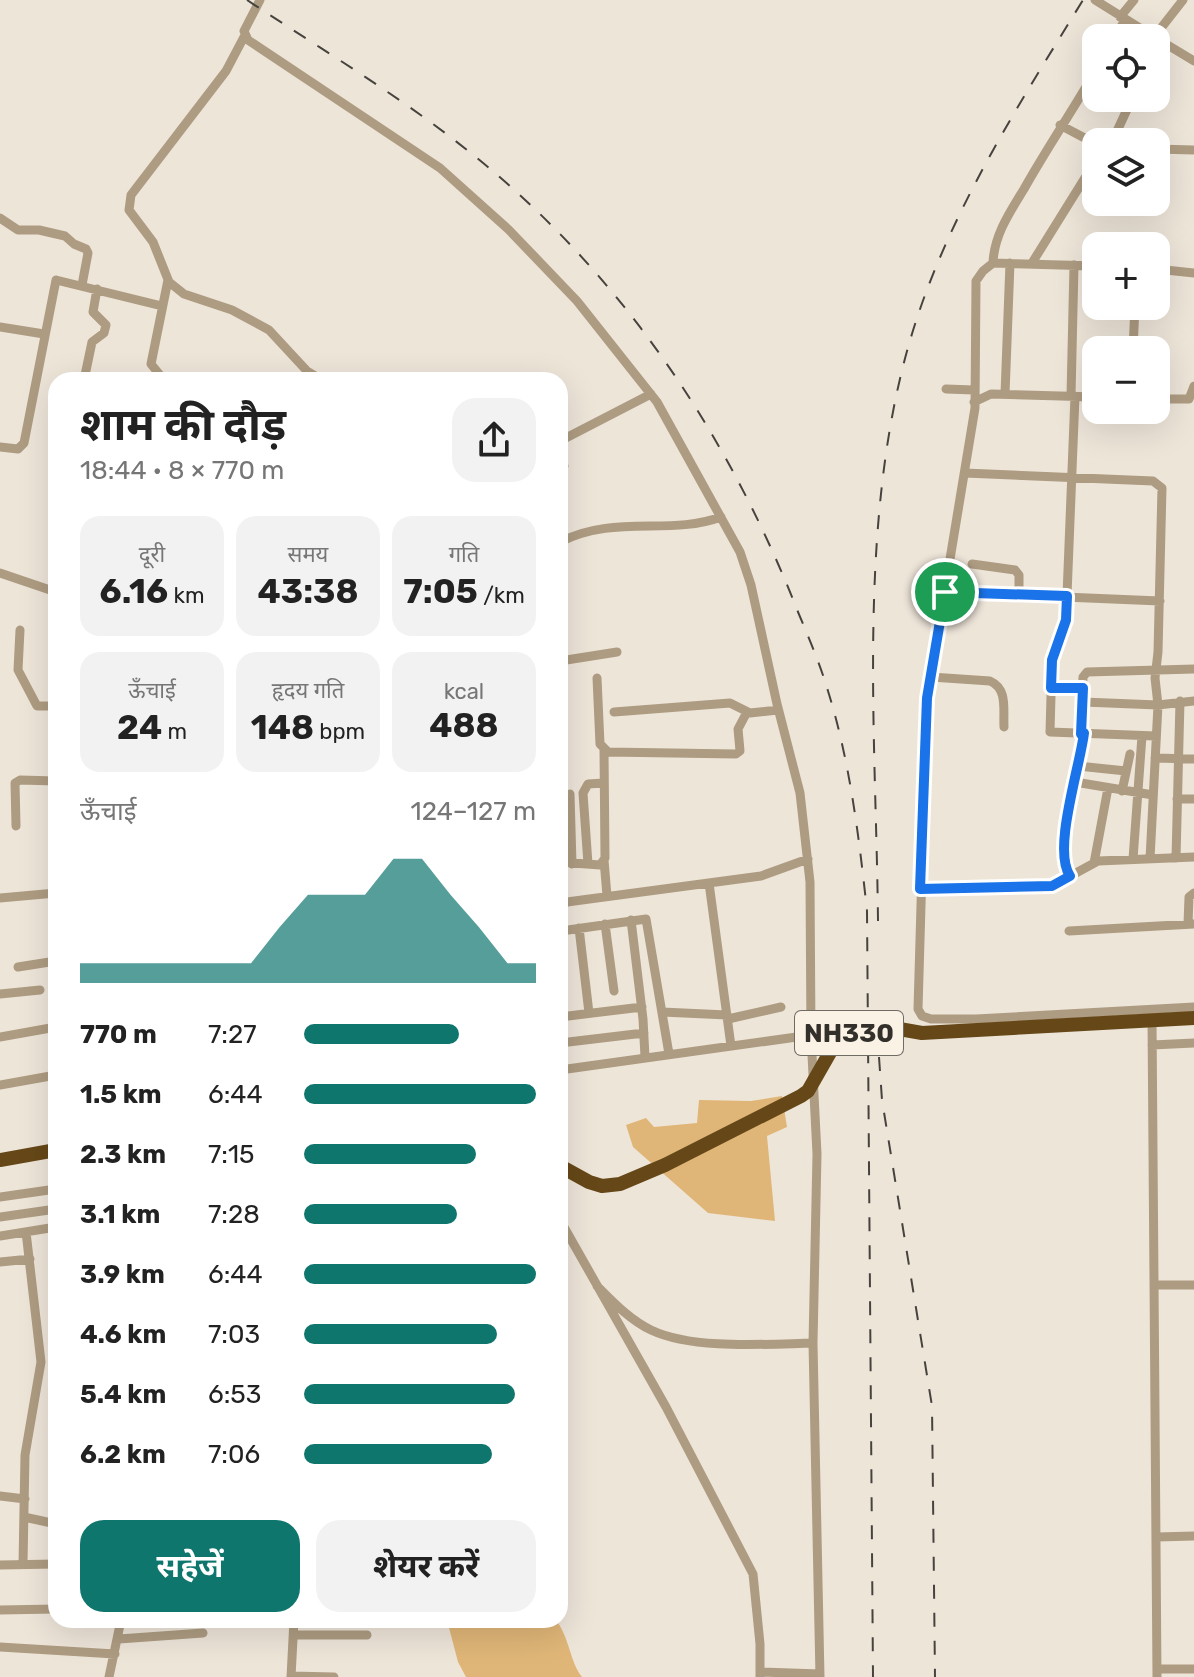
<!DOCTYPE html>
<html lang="hi">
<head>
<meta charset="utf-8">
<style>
	:root { --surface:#fff; --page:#f2f2f2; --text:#222; --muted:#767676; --accent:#0f766e }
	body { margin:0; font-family:Rubik,"Noto Sans Devanagari",sans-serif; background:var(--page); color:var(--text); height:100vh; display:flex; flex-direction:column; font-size:30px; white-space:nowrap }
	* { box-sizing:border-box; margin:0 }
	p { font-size:26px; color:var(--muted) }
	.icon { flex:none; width:44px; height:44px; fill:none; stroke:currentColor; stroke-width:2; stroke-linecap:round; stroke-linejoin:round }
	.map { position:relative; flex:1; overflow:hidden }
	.sheet { position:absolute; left:48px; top:372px; width:520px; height:1256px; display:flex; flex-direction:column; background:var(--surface); border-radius:24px; box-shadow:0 8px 32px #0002 }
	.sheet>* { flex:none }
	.buttons { position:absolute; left:1082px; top:24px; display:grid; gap:16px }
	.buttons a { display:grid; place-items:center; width:88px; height:88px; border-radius:16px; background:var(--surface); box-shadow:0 8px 32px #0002; font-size:40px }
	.pin { position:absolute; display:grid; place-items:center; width:68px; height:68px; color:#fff; margin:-34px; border:4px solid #fff; border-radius:50%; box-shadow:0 2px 8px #0007 }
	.round { display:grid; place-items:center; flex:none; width:84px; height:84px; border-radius:24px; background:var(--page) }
	.headline { display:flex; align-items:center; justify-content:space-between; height:136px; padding:0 32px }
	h1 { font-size:44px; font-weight:700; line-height:60px }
	.stats { display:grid; grid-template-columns:repeat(3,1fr); gap:12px; height:136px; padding:8px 32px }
	.stats div { display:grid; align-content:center; border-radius:20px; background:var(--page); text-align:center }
	.stats b { font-size:34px; font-weight:700 }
	.stats small { font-size:22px; font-weight:400 }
	.stats p { font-size:22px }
	.chart { height:224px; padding:16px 32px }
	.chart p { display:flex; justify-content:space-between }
	.chart svg { width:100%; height:144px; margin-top:8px; fill:var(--accent); opacity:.7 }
	.cta { display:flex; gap:16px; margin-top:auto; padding:16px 32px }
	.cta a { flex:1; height:92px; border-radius:24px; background:var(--accent); color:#fff; font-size:32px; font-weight:700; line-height:92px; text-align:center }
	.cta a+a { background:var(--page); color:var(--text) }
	ul { padding:0 32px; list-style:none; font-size:26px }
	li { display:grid; grid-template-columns:128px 96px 1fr; align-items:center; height:60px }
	li i { height:20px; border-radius:10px; background:var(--accent) }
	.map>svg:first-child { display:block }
	.water { fill:#e0b678 }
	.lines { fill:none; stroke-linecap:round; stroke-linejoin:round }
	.minor { stroke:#ae9c82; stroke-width:9 }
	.highway { stroke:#664818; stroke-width:14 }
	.rail { stroke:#46433e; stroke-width:2; stroke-dasharray:14 14; stroke-linecap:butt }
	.highway-bridge { stroke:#664818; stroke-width:14 }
	.route-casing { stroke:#fff; stroke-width:16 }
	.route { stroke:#1a73e8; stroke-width:10 }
	.labels { text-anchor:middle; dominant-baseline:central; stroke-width:8; stroke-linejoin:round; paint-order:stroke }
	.shield { fill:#fbf2e6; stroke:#6f6a64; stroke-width:2 }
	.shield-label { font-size:26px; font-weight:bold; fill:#33302c }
</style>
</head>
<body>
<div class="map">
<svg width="1194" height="1677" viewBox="0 0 1194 1677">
	<rect width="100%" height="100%" fill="#eee5d9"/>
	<path class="water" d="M782 1096 787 1127 767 1136 775 1221 708 1213 633 1147 626 1125 646 1118 654 1127 697 1123 699 1100 751 1101Z
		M447 1620H556C570 1639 570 1662 582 1677H466L458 1662Z"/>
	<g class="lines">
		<path class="minor" d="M260 0 244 31 248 40 440 168 509 230 577 301 657 402 740 552 751 585 777 704 800 793 810 882 811 1035 817 1154 813 1343C767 1344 693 1350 651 1330 630 1320 613 1302 597 1286
			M1095 0 1156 38
			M1120 17 1134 0
			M245 35 226 71 131 195 129 210 153 242 169 282 184 294 232 310 269 330 307 371 322 380
			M1154 37 1183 0
			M1114 38 1125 20
			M1156 38 1194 61
			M1060 125 1096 144
			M1112 142 1130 103
			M1156 149 1194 150
			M0 218 18 230H39L65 236 74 244 86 249 88 253 82 285
			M993 263C994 235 1010 212 1024 189 1047 148 1073 110 1096 70
			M1032 263 1096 160
			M1096 266 993 263 983 271 976 281 975 408 927 698 918 1009 922 1016 931 1019H976L1194 1007
			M1156 269 1194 273
			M0 327 44 334
			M1133 350 1135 306
			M84 380 92 342 104 333 106 325 93 312 97 289
			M164 380 151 364 168 280
			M946 389 974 390
			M1005 394 1010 263
			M1071 396 1074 265
			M1075 396 1066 620 1052 660 1050 732 1156 736
			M1156 399H1189L1194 386
			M974 402 991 394 1096 397
			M560 441 651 394
			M0 447 18 449 24 443 56 280 162 306
			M560 467 564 466
			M965 473 1153 481 1162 488 1158 652 1155 678 1158 705 1150 859
			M560 542C615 514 669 536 721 517
			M972 564 1015 570 1019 575V594
			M0 573 56 592
			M945 592 1160 601
			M20 630 18 670 37 706H56
			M560 661 617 652
			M931 677 990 681C1008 689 1003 709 1004 727
			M597 678 600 744 608 752 736 754 740 751 738 729 747 712
			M1051 688H1083
			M1083 702 1158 705 1194 701
			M614 712 730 703 750 713 778 710
			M1081 734 1083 677 1087 672 1194 669
			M1155 758 1194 759
			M1078 766 1126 771
			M1075 782 1153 795
			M1122 791 1130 754
			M570 794 572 864
			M1177 799H1194
			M16 826 15 783 20 780 56 781
			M1176 858 1180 701
			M1133 859 1142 736
			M604 860 607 896
			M560 862 600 865 605 858 604 750
			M1094 863 1108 788
			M588 864 583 793 588 784 604 783
			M1070 876C1052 850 1080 767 1084 733
			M709 883 731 1046
			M920 889 1052 886 1098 861 1194 857
			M0 898 56 893
			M560 908 567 902 761 876 808 859
			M560 913 562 917 560 937
			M631 920 643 1019 645 1057
			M605 924 614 991
			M1188 924 1189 897 1194 893
			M579 928 589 1013
			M561 931 646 919 669 1054
			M1069 931 1194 924
			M18 967 56 961
			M0 994 40 990
			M662 1012 727 1015
			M560 1017 642 1007
			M1152 1017 1157 1677
			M728 1019 781 1007
			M0 1037 56 1027
			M560 1043 644 1033
			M1152 1045 1194 1043
			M560 1070 811 1035
			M0 1085 56 1075
			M0 1197 56 1189
			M0 1217 56 1209
			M560 1220 666 1407 753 1574 760 1644V1677
			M0 1236 56 1227
			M0 1262 30 1259
			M1154 1285H1194
			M813 1343 820 1677
			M0 1496 25 1499
			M24 1517 56 1524
			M1157 1537 1194 1536
			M23 1564 25 1455 41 1362 26 1232
			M0 1565 56 1564
			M0 1610 56 1609
			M294 1635H367
			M119 1639 203 1633
			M0 1647 115 1654
			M1157 1669H1194
			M760 1672 820 1674
			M291 1676 334 1677
			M109 1677 121 1620
			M291 1677 294 1620"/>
		<path class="highway" d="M0 1160 56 1150"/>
		<path class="rail" d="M247 0C321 49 398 95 467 150 619 270 728 433 798 612 809 638 820 664 828 691 850 762 859 837 867 911L873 1677
			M878 921C876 725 855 503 918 315 956 202 1021 101 1083 0
			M879 1057 882 1100 932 1406 935 1677"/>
		<path class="highway-bridge" d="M560 1166 589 1182 602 1186 620 1184 665 1165 801 1096 808 1091 836 1042 843 1036 871 1024 922 1033 1194 1018"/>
	</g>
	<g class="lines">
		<g class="route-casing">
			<path id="route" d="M945 592 1067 596 1066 620 1052 660 1051 688H1083L1081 734 1084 733C1080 767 1052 850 1070 876L1052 886 920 889 927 698Z"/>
		</g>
		<use href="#route" class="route"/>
	</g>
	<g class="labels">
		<rect class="shield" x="795" y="1011" width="108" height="44" rx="6"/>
		<g class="shield-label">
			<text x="849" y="1033">NH330</text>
		</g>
	</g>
</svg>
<div class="buttons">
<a><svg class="icon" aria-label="locate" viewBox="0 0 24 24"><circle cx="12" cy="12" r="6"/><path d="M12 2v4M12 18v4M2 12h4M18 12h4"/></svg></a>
<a><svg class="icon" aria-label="layers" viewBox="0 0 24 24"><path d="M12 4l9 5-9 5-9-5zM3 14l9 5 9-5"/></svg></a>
<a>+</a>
<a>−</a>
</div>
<div class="pin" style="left:945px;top:592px;background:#1e9e55"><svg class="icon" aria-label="arrive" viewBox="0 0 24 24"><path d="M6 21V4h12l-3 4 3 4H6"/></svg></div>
<section class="sheet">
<div class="headline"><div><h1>शाम की दौड़</h1><p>18:44 · 8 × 770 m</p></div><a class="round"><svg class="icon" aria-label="share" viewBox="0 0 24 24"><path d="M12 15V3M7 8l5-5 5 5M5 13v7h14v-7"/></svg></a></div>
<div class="stats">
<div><p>दूरी</p><b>6.16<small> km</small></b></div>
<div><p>समय</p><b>43:38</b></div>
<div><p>गति</p><b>7:05<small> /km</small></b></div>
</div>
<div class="stats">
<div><p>ऊँचाई</p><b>24<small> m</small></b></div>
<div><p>हृदय गति</p><b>148<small> bpm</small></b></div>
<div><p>kcal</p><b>488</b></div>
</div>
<div class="chart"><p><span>ऊँचाई</span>124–127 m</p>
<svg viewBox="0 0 160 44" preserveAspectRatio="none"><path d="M0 44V38L10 38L20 38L30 38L40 38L50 38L60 38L70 27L80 17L90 17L100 17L110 6L120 6L130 17L140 27L150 38L160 38V44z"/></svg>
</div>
<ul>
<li><b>770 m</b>7:27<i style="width:67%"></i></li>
<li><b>1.5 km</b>6:44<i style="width:100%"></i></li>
<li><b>2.3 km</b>7:15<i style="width:74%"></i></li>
<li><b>3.1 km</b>7:28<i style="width:66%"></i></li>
<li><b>3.9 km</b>6:44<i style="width:100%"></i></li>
<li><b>4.6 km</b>7:03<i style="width:83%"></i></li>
<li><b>5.4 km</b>6:53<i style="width:91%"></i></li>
<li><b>6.2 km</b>7:06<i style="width:81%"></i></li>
</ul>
<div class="cta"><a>सहेजें</a><a>शेयर करें</a></div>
</section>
</div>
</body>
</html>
